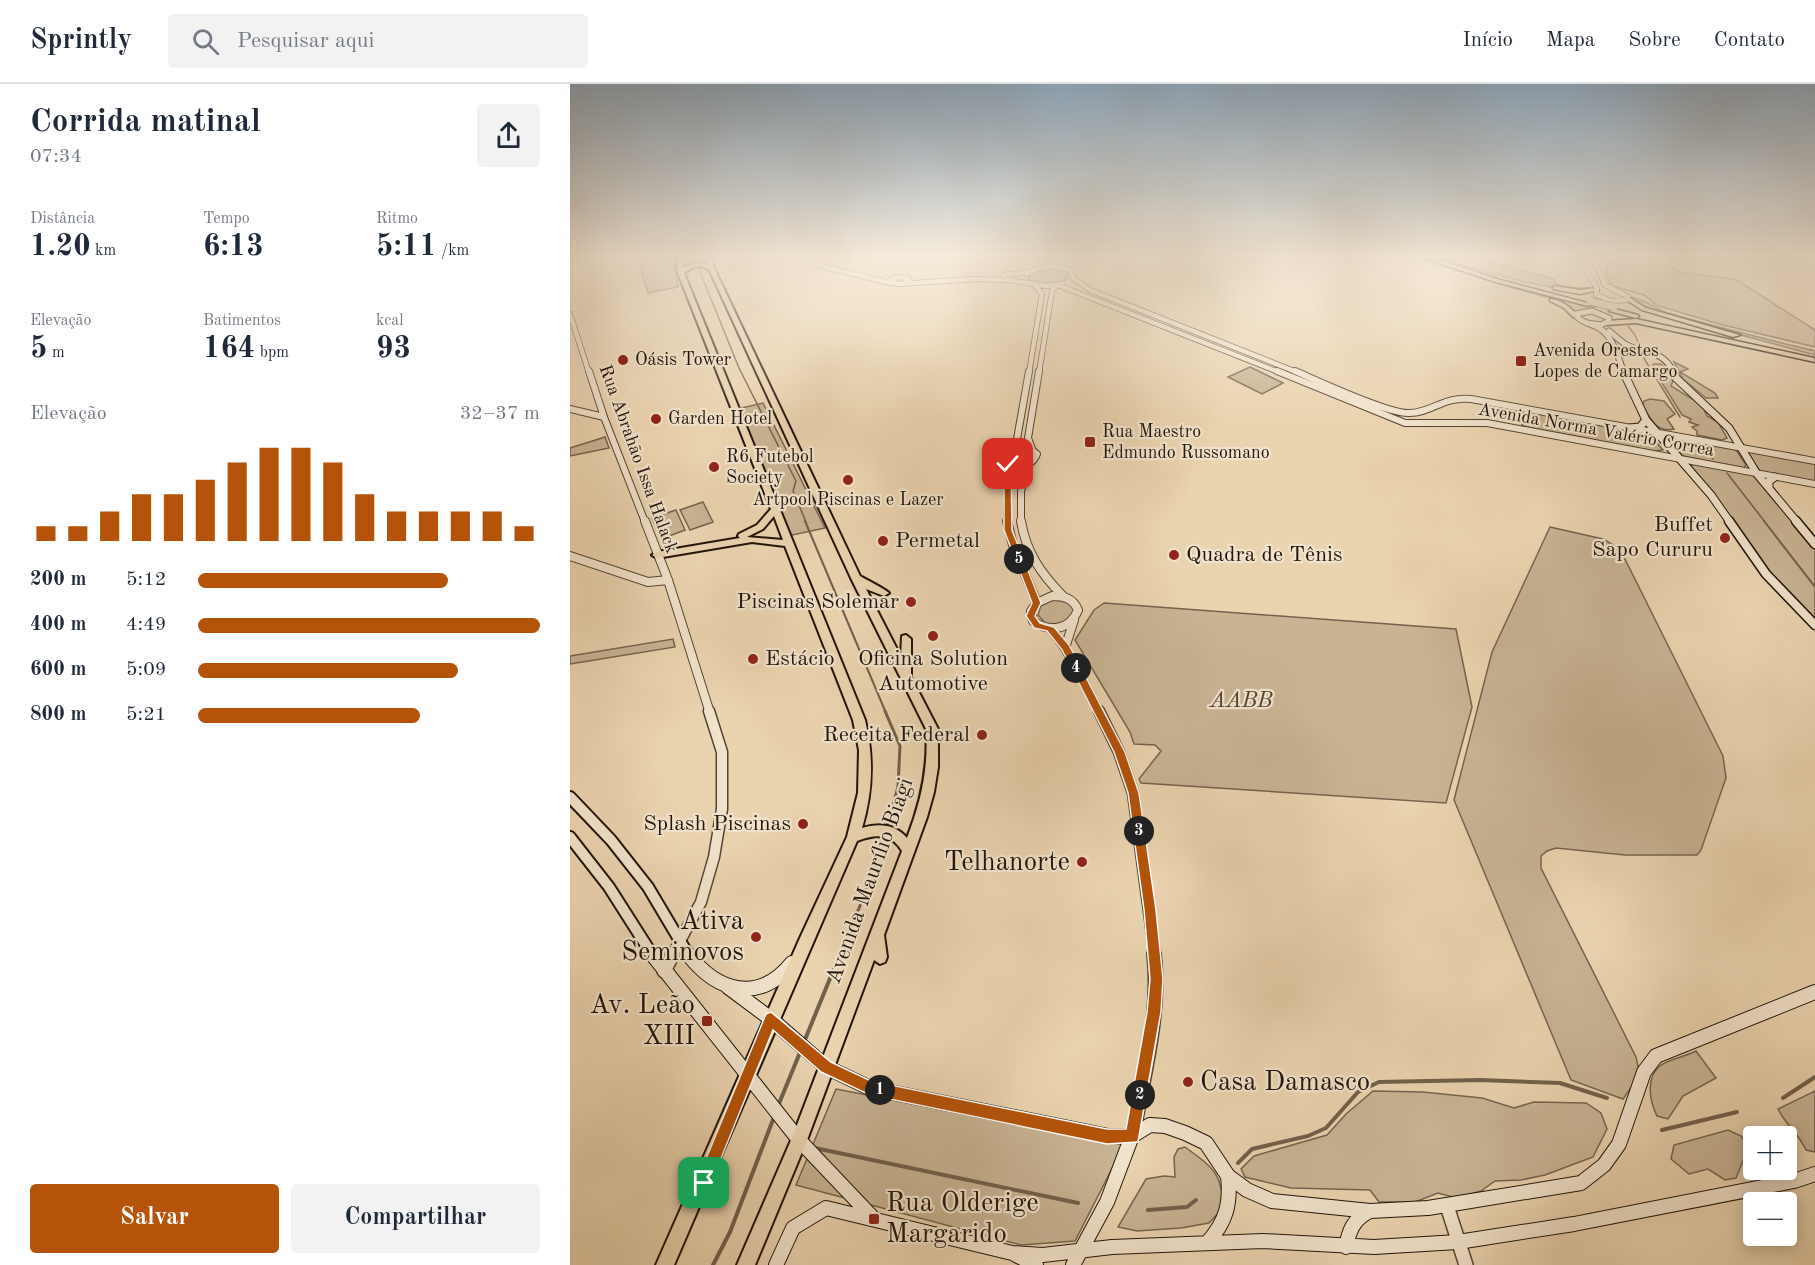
<!DOCTYPE html>
<html lang="pt">
<head>
<meta charset="utf-8">
<style>
	:root { --surface:#fff; --page:#f2f2f3; --text:#1f2937; --muted:#747a83; --line:#e0e1e3; --accent:#b45309 }
	body { margin:0; font-family:"Old Standard TT",serif; background:var(--page); color:var(--text); height:100vh; display:flex; flex-direction:column; font-size:22px; white-space:nowrap }
	* { box-sizing:border-box; margin:0 }
	p { font-size:20px; color:var(--muted) }
	.icon { flex:none; width:33px; height:33px; fill:none; stroke:currentColor; stroke-width:2; stroke-linecap:round; stroke-linejoin:round }
	.map { position:relative; flex:1; overflow:hidden }
	.side { display:flex; flex-direction:column; background:var(--surface); width:570px }
	.side>* { flex:none }
	.buttons { position:absolute; left:1173px; top:1042px; display:grid; gap:12px }
	.buttons a { display:grid; place-items:center; width:54px; height:54px; border-radius:6px; background:var(--surface); box-shadow:0 3px 15px #0003; font-size:30px }
	.pin { position:absolute; display:grid; place-items:center; width:51px; height:51px; color:#fff; margin:-26px; border-radius:12px; box-shadow:0 3px 9px #0006 }
	.km { position:absolute; width:30px; height:30px; margin:-15px; border-radius:50%; background:#222; color:#fff; font-size:16px; line-height:30px; text-align:center }
	.round { display:grid; place-items:center; flex:none; width:63px; height:63px; border-radius:6px; background:var(--page) }
	.head { display:flex; align-items:center; justify-content:space-between; height:102px; padding:0 30px }
	h1 { font-size:33px; font-weight:800; line-height:45px }
	.metrics { display:grid; grid-template-columns:repeat(3,1fr); gap:9px; height:102px; padding:6px 30px }
	.metrics div { display:grid; align-content:center }
	.metrics b { font-size:30px; font-weight:800 }
	.metrics small { font-size:16px; font-weight:400 }
	.metrics p { font-size:16px }
	.chart { height:168px; padding:12px 30px }
	.chart p { display:flex; justify-content:space-between }
	.chart svg { width:100%; height:108px; margin-top:6px; stroke:var(--accent); stroke-width:6 }
	.button { display:flex; gap:12px; margin-top:auto; padding:12px 30px }
	.button a { flex:1; height:69px; border-radius:6px; background:var(--accent); color:#fff; font-size:24px; font-weight:800; line-height:69px; text-align:center }
	.button a+a { background:var(--page); color:var(--text) }
	ul { padding:0 30px; list-style:none; font-size:20px }
	li { display:grid; grid-template-columns:96px 72px 1fr; align-items:center; height:45px }
	li i { height:15px; border-radius:8px; background:var(--accent) }
	header { display:flex; align-items:center; gap:36px; box-sizing:border-box; height:84px; padding:0 30px; background:var(--surface); border-bottom:2px solid var(--line) }
	header strong { font-size:28px }
	nav { display:flex; gap:33px; margin-inline-start:auto; font-size:21px }
	.search { width:420px; height:54px; background:var(--page); display:flex; align-items:center; gap:15px; box-sizing:border-box; padding:0 21px; border-radius:6px; color:var(--muted); font-size:22px }
	main { display:flex; flex:1; min-height:0 }
	.map>svg:first-child { display:block }
	.green { fill:#c8b393; stroke:#74644e; stroke-width:1.5 }
	.lines { fill:none; stroke-linecap:round; stroke-linejoin:round }
	.stream-far3 { stroke:#71604b; stroke-width:1.5 }
	.stream-far2 { stroke:#71604b; stroke-width:2 }
	.stream-far1 { stroke:#71604b; stroke-width:3 }
	.stream { stroke:#71604b; stroke-width:4 }
	.tertiary-far4-casing { stroke:#534433; stroke-width:6 }
	.tertiary-far3-casing { stroke:#534433; stroke-width:8 }
	.tertiary-far2-casing { stroke:#534433; stroke-width:10 }
	.tertiary-far1-casing { stroke:#534433; stroke-width:13 }
	.tertiary-casing { stroke:#534433; stroke-width:16 }
	.secondary-far4-casing { stroke:#21140a; stroke-width:7 }
	.secondary-far3-casing { stroke:#21140a; stroke-width:9 }
	.secondary-far2-casing { stroke:#21140a; stroke-width:11 }
	.secondary-far1-casing { stroke:#21140a; stroke-width:14 }
	.secondary-casing { stroke:#21140a; stroke-width:16 }
	.primary-casing { stroke:#21140a; stroke-width:4 }
	.motorway-casing { stroke:#21140a; stroke-width:3 }
	.tertiary-far4 { stroke:#f1e2cb; stroke-width:4.5 }
	.tertiary-far3 { stroke:#f1e2cb; stroke-width:6 }
	.tertiary-far2 { stroke:#f1e2cb; stroke-width:8 }
	.tertiary-far1 { stroke:#f1e2cb; stroke-width:10 }
	.tertiary { stroke:#f1e2cb; stroke-width:13 }
	.secondary-far4 { stroke:#f1e2cb; stroke-width:5 }
	.secondary-far3 { stroke:#f1e2cb; stroke-width:7 }
	.secondary-far2 { stroke:#f1e2cb; stroke-width:8 }
	.secondary-far1 { stroke:#f1e2cb; stroke-width:10 }
	.secondary { stroke:#f1e2cb; stroke-width:14 }
	.primary { fill:#ead3af; fill-rule:evenodd }
	.motorway { fill:#ead3af; fill-rule:evenodd }
	.motorway-bridge-casing { stroke:#21140a; stroke-width:8; stroke-linecap:butt }
	.motorway-bridge { stroke:#ead3af; stroke-width:7 }
	.route { fill:#b45309; stroke:#fff; stroke-width:1.5 }
	.poi-dot { fill:#8f2418; stroke:#f1e2cb; stroke-width:2 }
	.labels { text-anchor:middle; dominant-baseline:central; stroke-width:4.5; stroke-linejoin:round; paint-order:stroke }
	.far-poi-label { font-size:18px; fill:#21140a; stroke:#f1e2cb; text-anchor:start }
	.far-street-label { font-size:18px; fill:#21140a; stroke:#f1e2cb }
	.poi-label { font-size:22px; fill:#21140a; stroke:#f1e2cb; text-anchor:end }
	.park-label { font-size:22px; font-style:italic; fill:#534433; stroke:#f1e2cb }
	.street-label { font-size:22px; fill:#21140a; stroke:#f1e2cb }
	.near-poi-label { font-size:27px; fill:#21140a; stroke:#f1e2cb; text-anchor:end }
</style>
</head>
<body>
<header>
<strong>Sprintly</strong>
<div class="search"><svg class="icon" aria-label="search" viewBox="0 0 24 24"><circle cx="10" cy="10" r="6"/><path d="M15 15l6 6"/></svg>Pesquisar aqui</div>
<nav><a>Início</a><a>Mapa</a><a>Sobre</a><a>Contato</a></nav>
</header>
<main>
<section class="side">
<div class="head"><div><h1>Corrida matinal</h1><p>07:34</p></div><a class="round"><svg class="icon" aria-label="share" viewBox="0 0 24 24"><path d="M12 15V3M7 8l5-5 5 5M5 13v7h14v-7"/></svg></a></div>
<div class="metrics">
<div><p>Distância</p><b>1.20<small> km</small></b></div>
<div><p>Tempo</p><b>6:13</b></div>
<div><p>Ritmo</p><b>5:11<small> /km</small></b></div>
</div>
<div class="metrics">
<div><p>Elevação</p><b>5<small> m</small></b></div>
<div><p>Batimentos</p><b>164<small> bpm</small></b></div>
<div><p>kcal</p><b>93</b></div>
</div>
<div class="chart"><p><span>Elevação</span>32–37 m</p>
<svg viewBox="0 0 160 44" preserveAspectRatio="none"><path d="M5 44V38M15 44V38M25 44V32M35 44V25M45 44V25M55 44V19M65 44V12M75 44V6M85 44V6M95 44V12M105 44V25M115 44V32M125 44V32M135 44V32M145 44V32M155 44V38"/></svg>
</div>
<ul>
<li><b>200 m</b>5:12<i style="width:73%"></i></li>
<li><b>400 m</b>4:49<i style="width:100%"></i></li>
<li><b>600 m</b>5:09<i style="width:76%"></i></li>
<li><b>800 m</b>5:21<i style="width:65%"></i></li>
</ul>
<div class="button"><a>Salvar</a><a>Compartilhar</a></div>
</section>
<div class="map">
<svg width="1245" height="1181" viewBox="0 0 1245 1181">
	<rect width="100%" height="100%" fill="#ead3af"/>
	<filter id="stains"><feTurbulence type="fractalNoise" baseFrequency=".00333" numOctaves="4"/><feColorMatrix values="0 0 0 0 .2 0 0 0 0 .09 0 0 0 0 .02 0 0 0 .5 -.17"/></filter>
	<radialGradient id="worn" r=".72"><stop offset=".6" stop-color="#630" stop-opacity="0"/><stop offset="1" stop-color="#630" stop-opacity=".3"/></radialGradient>
	<path class="green" d="M82 171H108L104 182 108 203 78 209 70 182Z
		M861 171H897L983 195C990 208 1012 202 1024 205 999 214 890 181 861 171Z
		M1054 171H1099L1105 187 1167 196 1245 246V263L1149 240 1086 221 1074 211 1042 202 1036 190V178Z
		M850 174 929 199 1025 223 1004 229 983 215 923 198Z
		M484 184 497 187 498 194C487 203 470 202 458 195L461 189Z
		M1060 213C1070 213 1086 225 1098 229 1146 243 1196 255 1245 267V271L1075 225Z
		M1104 278 1118 285 1110 288 1145 309 1148 314H1136L1113 295Z
		M1083 280H1091L1095 283 1103 297 1101 302 1132 321 1137 332 1148 338 1157 354 1152 356 1127 351V347L1122 343 1128 341 1119 338 1121 335 1112 331 1082 283Z
		M680 283 713 299 692 310 658 293Z
		M1080 315 1094 317 1105 330 1097 335 1104 345C1087 349 1081 336 1073 322L1074 317Z
		M193 319 255 444 218 452 167 325Z
		M955 327 1079 350 1093 366 1083 367 956 343 952 341 950 330Z
		M1096 352 1160 363 1167 367 1176 381 1174 384 1113 372 1093 354Z
		M35 353 39 364 0 372V364Z
		M1180 368 1245 379V398L1190 387 1177 369Z
		M1125 379 1186 392 1245 463V537L1193 482 1121 383Z
		M133 418 143 438 120 446 110 426Z
		M106 426 115 446 91 455 82 434Z
		M980 443 1033 455 1050 465 1153 672 1156 694 1131 766 1127 771H1055L986 764 977 767 971 772V784L1066 973 1070 991 1053 1015 1001 996 884 716 922 568Z
		M484 514 499 515 507 529 491 541 476 540 468 531 471 521Z
		M534 519 886 545 902 623 876 719 571 699 569 695 591 667 585 661 564 660 560 648 505 556 524 526Z
		M103 555 105 563 0 580V572Z
		M1126 967 1146 994 1113 1012 1098 1035 1087 1032C1080 1018 1075 994 1090 982 1096 976 1117 972 1126 967Z
		M266 1005 554 1061 505 1157 451 1161 226 1101Z
		M803 1007 853 1008 912 1014 944 1024 964 1018 1016 1019 1031 1029 1037 1045 1023 1073 975 1091 951 1096 925 1097 911 1107 886 1114 868 1109 845 1118H809L800 1106 721 1104 675 1093 671 1085 684 1072 757 1051 776 1030Z
		M1245 1007V1068L1236 1066C1229 1050 1216 1041 1208 1025Z
		M1158 1046 1171 1052 1178 1064 1166 1094 1155 1096 1138 1085 1119 1090 1101 1075 1104 1061Z
		M615 1063C642 1083 653 1089 653 1124L639 1139 611 1144 567 1147 548 1143 576 1095 594 1092 605 1093 604 1073 608 1065Z"/>
	<g class="lines">
		<path class="stream-far3" d="M126 171 124 173 169 284 226 397 223 407 236 438
			M1058 242 1065 251 1075 276 1110 333
			M1138 370 1143 375
			M1157 389 1195 438"/>
		<path class="stream-far2" d="M235 437 316 629
			M1194 437 1245 503"/>
		<path class="stream-far1" d="M315 627 330 662 328 703 317 743
			M269 872 292 817 314 751"/>
		<path class="stream" d="M234 958 270 870
			M1213 1014 1245 993
			M208 1022 231 966
			M1092 1046 1167 1028
			M245 1064 508 1119
			M668 1079 682 1065 738 1052 756 1044 788 1008 809 998 910 996 990 999 1037 1014
			M578 1126 617 1123 626 1116
			M143 1181 160 1148 204 1033"/>
		<g class="tertiary-far4-casing">
			<path id="tertiary-far4" d="M207 171 320 199
				M487 171 491 183
				M1006 171 1027 204 1026 211 1041 217 1056 216 1058 213 1035 201 1025 177 1018 171
				M468 184 480 171
				M456 190C470 181 486 181 502 187L503 194
				M434 191 459 188
				M503 194 520 206 729 289
				M334 199 339 196 338 194 326 193 319 197 328 200 405 195 438 196 477 202 493 200
				M488 201 711 289
				M0 230 19 289
				M459 289 472 210 465 202
				M469 289 482 207 486 202"/>
		</g>
		<g class="tertiary-far3-casing">
			<path id="tertiary-far3" d="M19 287 34 333 75 438
				M707 287 835 339H917L1245 400
				M725 287C748 297 818 330 839 329 862 329 873 312 901 315L1245 377
				M0 325 34 333
				M440 365 447 355 459 287
				M462 365 458 354 469 287
				M437 438 438 393 433 375C440 361 456 359 467 370 462 383 450 383 438 380
				M451 438V407L459 380"/>
		</g>
		<g class="tertiary-far2-casing">
			<path id="tertiary-far2" d="M75 437 98 496 140 629
				M437 437 443 461 467 519
				M451 437C456 468 471 490 493 512
				M0 472 78 498 98 496
				M482 512C494 512 503 514 508 526 500 546 480 549 463 537L461 527 467 519Z
				M481 545 495 564 530 629
				M495 564 504 536"/>
		</g>
		<g class="tertiary-far1-casing">
			<path id="tertiary-far1" d="M529 627 549 668 563 709 585 872
				M102 872 131 818 144 773 152 725V668L139 627"/>
		</g>
		<g class="tertiary-casing">
			<path id="tertiary" d="M94 887 103 870
				M563 1051C573 992 591 930 584 870
				M877 1122 896 1181"/>
		</g>
		<g class="secondary-far4-casing">
			<path id="secondary-far4" d="M1017 239 1031 241 1039 237V234L1022 227 1005 230C1011 239 1020 239 1029 244 1044 253 1048 274 1054 289
				M1039 247C1044 251 1049 256 1055 260 1075 271 1092 264 1104 289"/>
		</g>
		<g class="secondary-far3-casing">
			<path id="secondary-far3" d="M1053 287 1076 336 1141 411 1160 438
				M1103 287 1106 294 1159 344 1187 390 1227 438
				M1060 344 1070 343 1076 336
				M1199 402V397L1205 393"/>
		</g>
		<g class="secondary-far2-casing">
			<path id="secondary-far2" d="M1159 437 1196 490 1245 541
				M1226 437 1245 460"/>
		</g>
		<g class="secondary-far1-casing">
			<path id="secondary-far1" d="M0 713 41 756 78 803 119 872
				M0 753 39 803 83 872"/>
		</g>
		<g class="secondary-casing">
			<path id="secondary" d="M82 870 229 1056 304 1135
				M118 870C147 908 189 920 222 879
				M158 903 201 935 256 983 300 1004 538 1052H562
				M562 1052 580 1041 595 1042 615 1049 636 1059 658 1092 677 1106 702 1117 800 1127 858 1124 1011 1099 1034 1081 1049 1060 1074 988 1086 972 1245 908
				M637 1159C656 1138 661 1120 658 1092
				M776 1163C779 1147 783 1136 798 1128
				M446 1171 466 1181
				M206 1181 223 1144 256 1124 442 1169 473 1171 542 1163 693 1157 804 1163 888 1158 1004 1140 1224 1097 1245 1090
				M503 1181 537 1118 562 1052"/>
		</g>
		<g class="primary-casing">
			<path id="primary" d="M110 171H116L113 184 125 179 138 180 136 171H142L144 184 290 492C297 496 313 504 319 509L314 512 296 505 331 573 332 552 336 551 341 555V593L368 645V683L364 708 357 733 314 851 317 873 315 878 310 880 304 876 237 1056 185 1181H167L222 1054 332 767C321 749 306 750 287 757L104 1181H86L230 854 277 753 288 709 289 666 283 636 215 462 182 458 87 474 82 471 87 468 170 454 168 452 169 450 187 441 201 425 108 189 107 183ZM130 182 139 185 281 494 356 645C359 683 351 718 337 754 325 740 309 739 292 744 303 707 304 673 295 636L114 189 123 183ZM204 432 213 456 177 453 193 445Z"/>
		</g>
		<g class="motorway-casing">
			<path id="motorway" d="M845 171H855L930 196 1021 220 1018 222 926 198Z
				M985 202 1010 206 1026 204 1029 206 1010 210 983 205V203Z
				M1057 212 1076 224 1170 251 1163 253 1072 226 1055 215V213Z
				M980 215C991 215 1001 224 1008 232L1003 233 994 224 980 217Z
				M1041 224 1068 231 1069 232 1066 234 1039 227V225Z
				M1066 235 1244 274 1245 278 1066 239 1037 241 1034 239 1037 237Z"/>
		</g>
		<use href="#tertiary-far4" class="tertiary-far4"/>
		<use href="#tertiary-far3" class="tertiary-far3"/>
		<use href="#tertiary-far2" class="tertiary-far2"/>
		<use href="#tertiary-far1" class="tertiary-far1"/>
		<use href="#tertiary" class="tertiary"/>
		<use href="#secondary-far4" class="secondary-far4"/>
		<use href="#secondary-far3" class="secondary-far3"/>
		<use href="#secondary-far2" class="secondary-far2"/>
		<use href="#secondary-far1" class="secondary-far1"/>
		<use href="#secondary" class="secondary"/>
		<use href="#primary" class="primary"/>
		<use href="#motorway" class="motorway"/>
		<g class="motorway-bridge-casing">
			<path id="motorway-bridge" d="M1020 217 1044 223"/>
		</g>
		<use href="#motorway-bridge" class="motorway-bridge"/>
	</g>
	<linearGradient id="sky" x2="0" y2="1"><stop stop-color="#8da6bb"/><stop offset="0.51" stop-color="#f6ebdb"/><stop offset="1" stop-color="#f6ebdb" stop-opacity="0"/></linearGradient>
	<rect width="1245" height="337" fill="url(#sky)"/>
	<path class="route" d="M438 378 441 380 442 446 471 519 465 532 470 539 484 543 499 561 555 668 569 709 586 826 593 895 591 928 568 1058 537 1060 300 1011 251 988 203 946 139 1104 134 1106 128 1104 126 1099 196 930 201 928 261 978 301 997 537 1045H556L577 928 580 895 574 826 558 709 544 668 492 566 477 547 464 544 456 532 462 519 434 446V380Z"/>
	<g class="poi-dot">
		<circle cx="53" cy="276" r="6"/>
		<rect x="945" y="271" width="12" height="12" rx="3"/>
		<circle cx="86" cy="335" r="6"/>
		<rect x="514" y="352" width="12" height="12" rx="3"/>
		<circle cx="144" cy="383" r="6"/>
		<circle cx="278" cy="396" r="6"/>
		<circle cx="1155" cy="454" r="6"/>
		<circle cx="313" cy="457" r="6"/>
		<circle cx="604" cy="471" r="6"/>
		<circle cx="341" cy="518" r="6"/>
		<circle cx="363" cy="552" r="6"/>
		<circle cx="183" cy="575" r="6"/>
		<circle cx="412" cy="651" r="6"/>
		<circle cx="233" cy="740" r="6"/>
		<circle cx="512" cy="778" r="6"/>
		<circle cx="186" cy="853" r="6"/>
		<rect x="131" y="931" width="12" height="12" rx="3"/>
		<circle cx="618" cy="998" r="6"/>
		<rect x="298" y="1129" width="12" height="12" rx="3"/>
	</g>
	<g class="labels">
		<g class="far-poi-label">
			<text x="963" y="267">Avenida Orestes<tspan x="963" dy="21">Lopes de Camargo</tspan></text>
			<text x="65" y="276">Oásis Tower</text>
			<text x="98" y="335">Garden Hotel</text>
			<text x="532" y="348">Rua Maestro<tspan x="532" dy="21">Edmundo Russomano</tspan></text>
			<text x="156" y="373">R6 Futebol<tspan x="156" dy="21">Society</tspan></text>
			<text x="278" y="416" text-anchor="middle">Artpool Piscinas e Lazer</text>
		</g>
		<g class="far-street-label">
			<text transform="translate(1026 346) rotate(10)">Avenida Norma Valério Correa</text>
			<text transform="translate(68 375) rotate(70)">Rua Abrahão Issa Halack</text>
		</g>
		<g class="poi-label">
			<text x="1143" y="441">Buffet<tspan x="1143" dy="25">Sapo Cururu</tspan></text>
			<text x="325" y="457" text-anchor="start">Permetal</text>
			<text x="616" y="471" text-anchor="start">Quadra de Tênis</text>
			<text x="329" y="518">Piscinas Solemar</text>
			<text x="195" y="575" text-anchor="start">Estácio</text>
			<text x="363" y="575" text-anchor="middle">Oficina Solution<tspan x="363" dy="25">Automotive</tspan></text>
			<text x="400" y="651">Receita Federal</text>
			<text x="221" y="740">Splash Piscinas</text>
		</g>
		<g class="park-label">
			<text x="671" y="617">AABB</text>
		</g>
		<g class="street-label">
			<text transform="translate(300 797) rotate(-70)">Avenida Maurílio Biagi</text>
		</g>
		<g class="near-poi-label">
			<text x="500" y="778">Telhanorte</text>
			<text x="174" y="837">Ativa<tspan x="174" dy="31">Seminovos</tspan></text>
			<text x="125" y="921">Av. Leão<tspan x="125" dy="31">XIII</tspan></text>
			<text x="630" y="998" text-anchor="start">Casa Damasco</text>
			<text x="316" y="1119" text-anchor="start">Rua Olderige<tspan x="316" dy="31">Margarido</tspan></text>
		</g>
	</g>
	<rect width="100%" height="100%" filter="url(#stains)"/>
	<rect width="100%" height="100%" fill="url(#worn)"/>
</svg>
<div class="buttons">
<a>+</a>
<a>−</a>
</div>
<div class="pin" style="left:134px;top:1099px;background:#1e9e55"><svg class="icon" aria-label="arrive" viewBox="0 0 24 24"><path d="M6 21V4h12l-3 4 3 4H6"/></svg></div>
<div class="pin" style="left:438px;top:380px;background:#d93025"><svg class="icon" aria-label="check" viewBox="0 0 24 24"><path d="M5 12l5 5 9-10"/></svg></div>
<b class="km" style="left:310px;top:1006px">1</b>
<b class="km" style="left:570px;top:1011px">2</b>
<b class="km" style="left:569px;top:747px">3</b>
<b class="km" style="left:506px;top:584px">4</b>
<b class="km" style="left:449px;top:475px">5</b>
</div>
</main>
</body>
</html>
